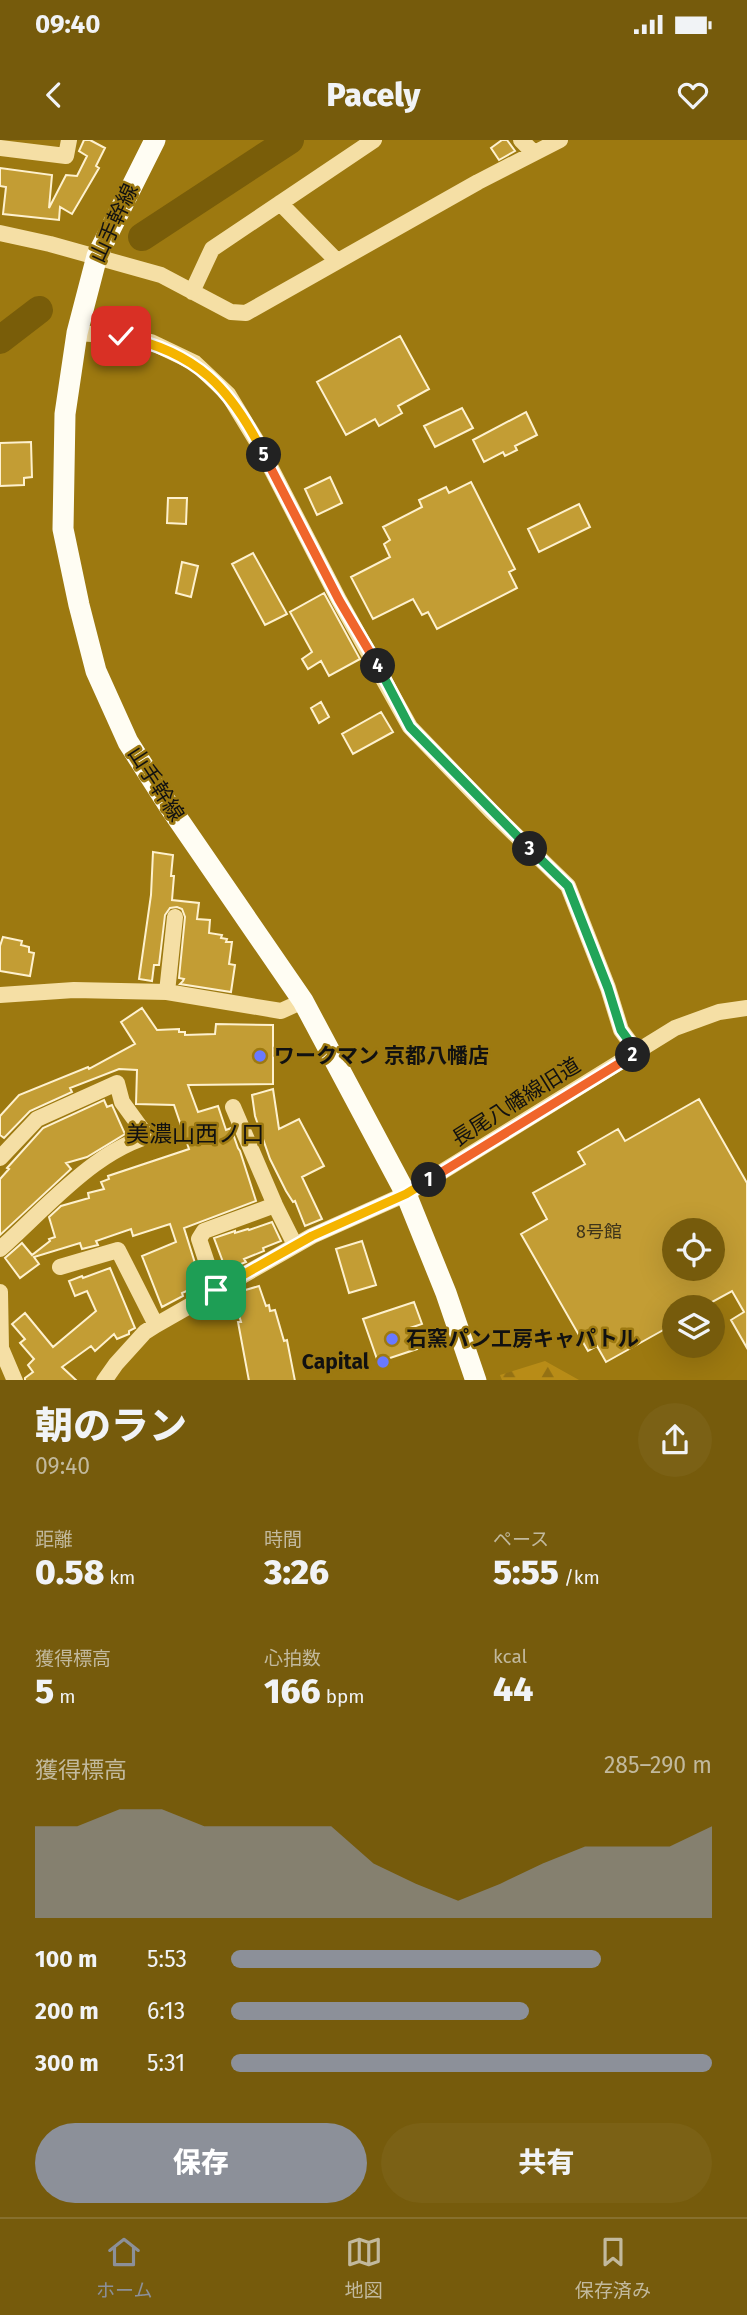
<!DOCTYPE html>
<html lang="ja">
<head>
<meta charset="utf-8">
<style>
	:root { --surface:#765b0c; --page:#7b6115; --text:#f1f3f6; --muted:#c2b99d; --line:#87702d; --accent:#8c9099 }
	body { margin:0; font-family:"Fira Sans","Noto Sans JP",sans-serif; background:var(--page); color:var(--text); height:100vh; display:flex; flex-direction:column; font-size:26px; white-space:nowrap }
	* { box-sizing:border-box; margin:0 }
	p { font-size:23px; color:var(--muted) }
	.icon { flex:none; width:38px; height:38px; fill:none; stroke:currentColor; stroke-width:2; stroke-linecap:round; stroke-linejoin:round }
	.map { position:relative; height:1240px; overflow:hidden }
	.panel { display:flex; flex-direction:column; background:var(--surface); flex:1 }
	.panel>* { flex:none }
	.tools { position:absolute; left:662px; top:1078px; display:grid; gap:14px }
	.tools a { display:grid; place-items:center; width:63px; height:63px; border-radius:50%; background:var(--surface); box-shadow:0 7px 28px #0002; font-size:35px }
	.pin { position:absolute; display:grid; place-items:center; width:60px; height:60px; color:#fff; margin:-30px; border-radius:14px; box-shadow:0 4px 10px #0006 }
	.km { position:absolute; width:35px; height:35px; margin:-18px; border-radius:50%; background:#222; color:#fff; font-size:19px; line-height:35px; text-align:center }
	.round { display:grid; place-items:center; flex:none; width:74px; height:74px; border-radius:37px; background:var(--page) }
	.head { display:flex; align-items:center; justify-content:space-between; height:119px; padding:0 35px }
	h1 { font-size:38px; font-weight:800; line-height:52px }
	.stats { display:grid; grid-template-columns:repeat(3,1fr); gap:10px; height:119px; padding:7px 35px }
	.stats div { display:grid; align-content:center }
	.stats b { font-size:35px; font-weight:800 }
	.stats small { font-size:19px; font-weight:400 }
	.stats p { font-size:19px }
	.chart { height:196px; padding:14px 35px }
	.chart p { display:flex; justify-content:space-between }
	.chart svg { width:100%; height:126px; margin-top:7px; fill:var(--accent); opacity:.7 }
	.cta { display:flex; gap:14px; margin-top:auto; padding:14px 35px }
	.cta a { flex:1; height:80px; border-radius:42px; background:var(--accent); color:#fff; font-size:28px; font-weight:800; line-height:80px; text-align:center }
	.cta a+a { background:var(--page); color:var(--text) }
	ul { padding:0 35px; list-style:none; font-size:23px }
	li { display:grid; grid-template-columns:112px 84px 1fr; align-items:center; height:52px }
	li i { height:18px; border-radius:9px; background:var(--accent) }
	.status { display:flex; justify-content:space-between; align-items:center; height:49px; padding:0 35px; background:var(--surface); direction:ltr }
	.status svg { height:19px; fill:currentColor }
	header { display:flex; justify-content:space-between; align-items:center; height:91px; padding:0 35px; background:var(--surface); font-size:32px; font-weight:800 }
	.dock { display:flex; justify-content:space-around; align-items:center; height:98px; border-top:2px solid var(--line); background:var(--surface); font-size:19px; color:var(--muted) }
	.dock a { display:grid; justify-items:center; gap:4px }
	.dock .on { color:var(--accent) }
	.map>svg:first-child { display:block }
	.forest { fill:url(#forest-firs) }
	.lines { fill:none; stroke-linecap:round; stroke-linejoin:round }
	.river { stroke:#795d09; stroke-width:28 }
	.building { fill:#c39d34; stroke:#fef1ce; stroke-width:2; fill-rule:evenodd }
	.minor { stroke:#f5dfa5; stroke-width:16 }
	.major { stroke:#fffdf3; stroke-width:21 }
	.split-1-casing { stroke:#fff; stroke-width:14 }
	.split-2-casing { stroke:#fff; stroke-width:14 }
	.split-3-casing { stroke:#fff; stroke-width:14 }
	.split-4-casing { stroke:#fff; stroke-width:14 }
	.split-5-casing { stroke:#fff; stroke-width:14 }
	.split-6-casing { stroke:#fff; stroke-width:14 }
	.split-1 { stroke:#f5b400; stroke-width:9 }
	.split-2 { stroke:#f0652b; stroke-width:9 }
	.split-3 { stroke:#22a559; stroke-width:9 }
	.split-4 { stroke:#22a559; stroke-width:9 }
	.split-5 { stroke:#f0652b; stroke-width:9 }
	.split-6 { stroke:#f5b400; stroke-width:9 }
	.poi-dot { fill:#6979ff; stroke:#9d7910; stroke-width:2.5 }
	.labels { text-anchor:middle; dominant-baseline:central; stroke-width:5; stroke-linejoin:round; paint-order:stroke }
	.number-label { font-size:18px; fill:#3e341a }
	.street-label { font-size:21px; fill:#111; stroke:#9d7910 }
	.poi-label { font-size:21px; font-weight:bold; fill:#111; stroke:#9d7910; text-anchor:start }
	.neighbourhood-label { font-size:23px; fill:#111; stroke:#9d7910 }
</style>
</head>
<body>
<div class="status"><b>09:40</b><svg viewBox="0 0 49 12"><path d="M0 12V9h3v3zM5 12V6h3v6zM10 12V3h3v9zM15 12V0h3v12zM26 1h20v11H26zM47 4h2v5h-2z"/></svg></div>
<header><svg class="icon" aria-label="back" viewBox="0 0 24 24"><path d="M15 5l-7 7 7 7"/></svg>Pacely<svg class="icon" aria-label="heart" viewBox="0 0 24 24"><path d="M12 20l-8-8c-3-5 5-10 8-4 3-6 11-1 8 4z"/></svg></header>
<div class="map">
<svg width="747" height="1241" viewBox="0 0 747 1241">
	<defs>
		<pattern id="forest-firs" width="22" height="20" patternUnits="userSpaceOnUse" patternTransform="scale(1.75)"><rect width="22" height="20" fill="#b88c17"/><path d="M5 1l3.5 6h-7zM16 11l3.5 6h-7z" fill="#947113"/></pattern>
	</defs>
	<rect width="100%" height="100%" fill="#9d7910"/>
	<path class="forest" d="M545 1221 579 1240H502L500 1235Z"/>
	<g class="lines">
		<path class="river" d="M142 97 290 0
			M0 200 39 170"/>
	</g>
	<path class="building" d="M84 0H90L105 8 96 26 99 28 72 74 60 67 59 80 3 74 6 47 0 46V28L52 35 49 68 66 35 77 36 87 16 79 11Z
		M502 0H507L515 11 499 20 491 8Z
		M400 196 429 249 398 266 402 273 379 286 375 279 346 295 317 242Z
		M462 268 473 288 435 307 424 286Z
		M526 272 537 295 515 306 517 310 505 316 503 312 484 322 473 300Z
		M31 302 32 337 24 338V345L0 346V303Z
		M330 337 342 363 317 375 305 349Z
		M471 342 515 429 509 432 517 448 437 489 428 472 422 475 413 459 373 479 351 437 390 417 384 404 390 400 383 387 422 367 419 360 446 347 449 353Z
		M168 358H187L186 384 167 383Z
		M579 364 590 387 539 412 528 389Z
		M253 413 287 474 265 485 232 424Z
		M182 422 198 426 191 457 176 453Z
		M324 453 360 519 329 536 321 521 308 529 302 519 312 512 290 472Z
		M321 562 329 577 319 583 311 568Z
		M381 572 393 592 353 614 342 594Z
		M153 712 173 715 171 736H174L172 760 199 763 197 779 210 780 209 793 222 795 221 798 227 799 226 802H232L229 824 235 825 231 852 180 844 183 841 184 839 179 838 185 777 182 769 177 767 170 768 165 775 159 825H154L152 841 139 839 151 755Z
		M3 797 22 801 21 805 29 807V812L34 813 30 836 0 831V806Z
		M142 868 157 890 179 889V892H185V895L215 894 216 884 273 885V944L188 945 198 972 218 966 226 990 231 988 238 1008 240 1011 256 1061 184 1088 200 1139 198 1140 200 1145 182 1153 183 1156 162 1167 142 1116 176 1102 170 1084 133 1096 131 1089 96 1101 98 1105 82 1109 80 1103 34 1117 39 1124 20 1138 5 1118 22 1103 32 1115 50 1101 49 1099 55 1097 49 1077 61 1066 89 1058 88 1053 104 1049 101 1042 109 1039 108 1036 189 1009 174 965 136 964 137 930 119 929 70 948 72 952 30 971 4 998 0 995V976L19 955 88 927 89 929 135 904 121 882Z
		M273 949 279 989 299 979 324 1026 302 1037 322 1079 305 1086 295 1061 293 1062 286 1051 270 1019 255 976 252 955Z
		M699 959 747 1043V1208L731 1180 744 1172 732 1151 703 1167H674V1184L606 1222 597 1206 588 1211 521 1094 547 1079 533 1053 585 1024 578 1012 618 989 625 1001ZM674 1090H712V1129H674Z
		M104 960 107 967 112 965 125 994 87 1017 66 1023 71 1029 0 1095V1039L9 1029 7 1028 43 988Z
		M272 1082 281 1101 263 1108 264 1111 244 1119 246 1122 226 1130 214 1098 235 1091V1093L248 1089 249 1090Z
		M362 1101 376 1145 349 1153 336 1109Z
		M110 1128 135 1188 129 1191V1194L117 1199 114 1194 95 1211 91 1206 62 1227 77 1241H25V1238L33 1232 28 1225 34 1219 20 1203 25 1199 12 1184 25 1173 53 1207 96 1171 87 1151 75 1156 69 1141 82 1136 83 1138Z
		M259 1146 266 1166 269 1165 270 1171 275 1170 284 1201 287 1200 295 1241H249L238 1182H241L236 1165 238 1164 236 1156 243 1154 242 1151Z
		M414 1162 422 1184 410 1188 417 1209 378 1222 363 1179Z"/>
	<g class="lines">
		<path class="minor" d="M521 0 534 13
			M0 8 66 16 69 0
			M280 63 337 121
			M0 93 50 104 161 135 231 172 246 173 478 42 560 0
			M192 152 212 109 374 0
			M77 193 121 196 151 202 195 223 228 254 259 305 339 460 410 587 491 671 568 746 608 848 621 890 637 912
			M167 852 175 777
			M0 855 74 850 167 852 281 871 303 861
			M233 967 275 1065 295 1105
			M0 1018 37 979 117 943 122 962 146 995
			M0 1109C48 1067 101 1001 167 992
			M60 1127 118 1110 156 1185
			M216 1150 199 1099 204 1091 275 1065
			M0 1152 1 1208 15 1241
			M104 1241 116 1224 145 1192 156 1185 312 1096 406 1054 675 888 719 872 747 868"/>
		<path class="major" d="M155 0 97 116 77 193 65 274 63 389 79 465 96 531 128 602 169 666 303 861 406 1054 446 1153 476 1241"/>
	</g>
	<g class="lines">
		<g class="split-1-casing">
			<path id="split-1" d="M216 1150 312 1096 406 1054 429 1040"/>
		</g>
		<g class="split-2-casing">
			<path id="split-2" d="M429 1040 633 915"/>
		</g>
		<g class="split-3-casing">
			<path id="split-3" d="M530 709 568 746 608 848 621 890 637 912 633 915"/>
		</g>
		<g class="split-4-casing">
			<path id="split-4" d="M378 526 410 587 530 709"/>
		</g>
		<g class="split-5-casing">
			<path id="split-5" d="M264 315 339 460 378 526"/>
		</g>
		<g class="split-6-casing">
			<path id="split-6" d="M121 196C197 212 231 248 264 315"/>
		</g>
		<use href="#split-1" class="split-1"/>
		<use href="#split-2" class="split-2"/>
		<use href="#split-3" class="split-3"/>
		<use href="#split-4" class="split-4"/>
		<use href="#split-5" class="split-5"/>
		<use href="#split-6" class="split-6"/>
	</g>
	<g class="poi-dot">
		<circle cx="260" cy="916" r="7"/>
		<circle cx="392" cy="1199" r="7"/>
		<circle cx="383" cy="1222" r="7"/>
	</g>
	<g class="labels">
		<g class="number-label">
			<text x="599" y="1092">8号館</text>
		</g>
		<g class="street-label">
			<text transform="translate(114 83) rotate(-65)">山手幹線</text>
			<text transform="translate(156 644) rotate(57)">山手幹線</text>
			<text transform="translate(516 962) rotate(-32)">長尾八幡線旧道</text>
		</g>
		<g class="poi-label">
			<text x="274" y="916">ワークマン 京都八幡店</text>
			<text x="406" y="1199">石窯パン工房キャパトル</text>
			<text x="369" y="1222" text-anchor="end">Capital</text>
		</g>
		<g class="neighbourhood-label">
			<text x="195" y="994">美濃山西ノ口</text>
		</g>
	</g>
</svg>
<div class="tools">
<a><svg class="icon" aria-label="locate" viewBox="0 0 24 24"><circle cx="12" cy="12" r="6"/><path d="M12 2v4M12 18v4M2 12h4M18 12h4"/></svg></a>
<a><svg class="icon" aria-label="layers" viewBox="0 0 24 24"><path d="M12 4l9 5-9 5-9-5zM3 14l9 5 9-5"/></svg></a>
</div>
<div class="pin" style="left:216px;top:1150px;background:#1e9e55"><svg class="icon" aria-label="arrive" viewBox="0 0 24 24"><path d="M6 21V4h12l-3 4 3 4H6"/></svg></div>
<div class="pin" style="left:121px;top:196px;background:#d93025"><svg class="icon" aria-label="check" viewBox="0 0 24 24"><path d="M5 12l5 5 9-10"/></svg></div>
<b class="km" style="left:429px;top:1040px">1</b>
<b class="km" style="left:633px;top:915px">2</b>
<b class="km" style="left:530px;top:709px">3</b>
<b class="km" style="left:378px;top:526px">4</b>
<b class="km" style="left:264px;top:315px">5</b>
</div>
<section class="panel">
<div class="head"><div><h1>朝のラン</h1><p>09:40</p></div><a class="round"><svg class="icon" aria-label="share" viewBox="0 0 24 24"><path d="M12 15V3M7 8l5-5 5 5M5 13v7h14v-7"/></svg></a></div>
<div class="stats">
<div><p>距離</p><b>0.58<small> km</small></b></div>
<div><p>時間</p><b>3:26</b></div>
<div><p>ペース</p><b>5:55<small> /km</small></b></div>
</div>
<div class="stats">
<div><p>獲得標高</p><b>5<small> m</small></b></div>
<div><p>心拍数</p><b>166<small> bpm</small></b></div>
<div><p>kcal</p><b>44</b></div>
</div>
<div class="chart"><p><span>獲得標高</span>285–290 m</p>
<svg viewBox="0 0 160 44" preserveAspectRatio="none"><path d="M0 44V12L10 12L20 6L30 6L40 12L50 12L60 12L70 12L80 25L90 32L100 38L110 32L120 25L130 19L140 19L150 19L160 12V44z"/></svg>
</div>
<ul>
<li><b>100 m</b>5:53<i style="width:77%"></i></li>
<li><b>200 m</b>6:13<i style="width:62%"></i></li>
<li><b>300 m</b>5:31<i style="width:100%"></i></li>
</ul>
<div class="cta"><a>保存</a><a>共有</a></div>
</section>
<nav class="dock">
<a class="on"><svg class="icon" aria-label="home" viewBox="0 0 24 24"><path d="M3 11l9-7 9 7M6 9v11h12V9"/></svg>ホーム</a>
<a><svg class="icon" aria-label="map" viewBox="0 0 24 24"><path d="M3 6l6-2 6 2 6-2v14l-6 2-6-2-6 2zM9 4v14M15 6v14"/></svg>地図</a>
<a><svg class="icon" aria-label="saved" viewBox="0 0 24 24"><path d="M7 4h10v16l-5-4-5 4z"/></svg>保存済み</a>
</nav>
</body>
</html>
